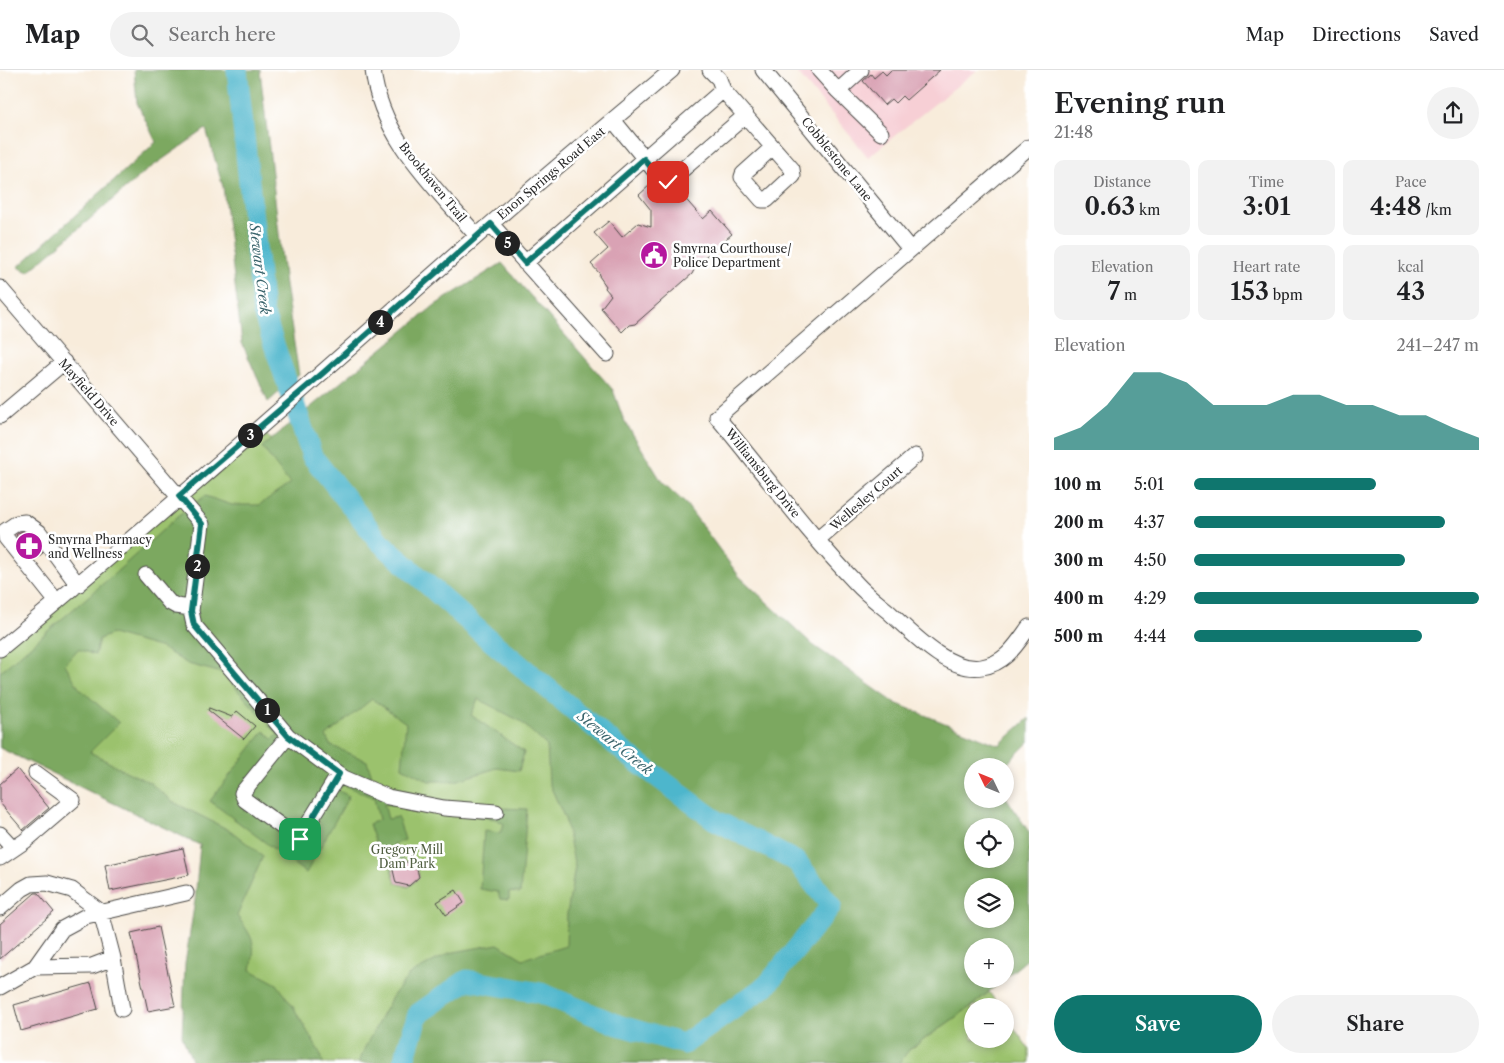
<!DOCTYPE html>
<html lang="en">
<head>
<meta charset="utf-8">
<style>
	:root { --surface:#fff; --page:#f2f2f2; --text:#202124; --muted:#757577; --line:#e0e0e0; --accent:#0f766e }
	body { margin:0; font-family:"Libre Caslon Text",serif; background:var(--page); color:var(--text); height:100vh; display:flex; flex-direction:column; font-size:19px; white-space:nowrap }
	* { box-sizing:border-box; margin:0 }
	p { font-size:16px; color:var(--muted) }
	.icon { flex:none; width:28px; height:28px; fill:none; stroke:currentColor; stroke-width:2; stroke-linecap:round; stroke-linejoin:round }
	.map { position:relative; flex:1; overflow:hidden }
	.panel { display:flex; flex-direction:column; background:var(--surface); width:475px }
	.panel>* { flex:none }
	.needle { width:32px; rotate:313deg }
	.buttons { position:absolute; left:964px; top:688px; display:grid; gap:10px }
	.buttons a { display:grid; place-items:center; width:50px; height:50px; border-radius:50%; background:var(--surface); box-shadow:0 2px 8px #0003; font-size:25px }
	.pin { position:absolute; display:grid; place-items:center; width:42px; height:42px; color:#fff; margin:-21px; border-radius:10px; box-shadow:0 2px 8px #0006 }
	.km { position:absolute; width:25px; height:25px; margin:-12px; border-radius:50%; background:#222; color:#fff; font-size:14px; line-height:25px; text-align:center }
	.round { display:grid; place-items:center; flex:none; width:52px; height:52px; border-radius:26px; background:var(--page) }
	.head { display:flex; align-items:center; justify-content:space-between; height:85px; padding:0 25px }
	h1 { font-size:28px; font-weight:600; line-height:38px }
	.figures { display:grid; grid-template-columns:repeat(3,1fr); gap:8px; height:85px; padding:5px 25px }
	.figures div { display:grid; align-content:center; border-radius:10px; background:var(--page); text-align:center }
	.figures b { font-size:25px; font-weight:600 }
	.figures small { font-size:14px; font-weight:400 }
	.figures p { font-size:14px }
	.chart { height:140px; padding:10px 25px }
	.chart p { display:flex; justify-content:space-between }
	.chart svg { width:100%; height:90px; margin-top:5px; fill:var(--accent); opacity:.7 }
	.button { display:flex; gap:10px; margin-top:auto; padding:10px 25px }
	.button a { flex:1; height:58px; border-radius:30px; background:var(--accent); color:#fff; font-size:20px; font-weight:600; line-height:58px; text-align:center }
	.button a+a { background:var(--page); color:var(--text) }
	ul { padding:0 25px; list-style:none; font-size:16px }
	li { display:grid; grid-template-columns:80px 60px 1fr; align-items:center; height:38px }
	li i { height:12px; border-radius:6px; background:var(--accent) }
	header { display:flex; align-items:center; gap:30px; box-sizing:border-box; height:70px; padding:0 25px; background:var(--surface); border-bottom:1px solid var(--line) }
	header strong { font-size:24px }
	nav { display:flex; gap:28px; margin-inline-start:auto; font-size:18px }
	.search { width:350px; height:45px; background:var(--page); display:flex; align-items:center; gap:12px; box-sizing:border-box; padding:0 18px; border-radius:28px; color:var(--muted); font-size:19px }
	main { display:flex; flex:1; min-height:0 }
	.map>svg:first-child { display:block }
	.built { fill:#f7cfd5 }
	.green { fill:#9bc26d; stroke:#63764c }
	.forest { fill:#7ca860; stroke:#546a46; fill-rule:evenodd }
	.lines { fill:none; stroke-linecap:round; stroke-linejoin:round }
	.river { stroke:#4db6cc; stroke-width:21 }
	.building { fill:#d9a2b4 }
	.minor-casing { stroke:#4a4845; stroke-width:17 }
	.minor { stroke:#fff; stroke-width:15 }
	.route-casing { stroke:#fff; stroke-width:10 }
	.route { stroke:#0f766e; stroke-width:6 }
	.labels { text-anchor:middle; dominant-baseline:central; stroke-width:5; stroke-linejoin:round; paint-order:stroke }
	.street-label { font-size:12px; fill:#2b2b2b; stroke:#fff }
	.poi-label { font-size:12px; fill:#2b2b2b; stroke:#fff; text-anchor:start }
	.park-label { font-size:12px; fill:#526042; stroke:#fff }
	.water-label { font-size:14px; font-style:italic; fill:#39636b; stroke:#fff }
</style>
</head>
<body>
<header>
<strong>Map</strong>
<div class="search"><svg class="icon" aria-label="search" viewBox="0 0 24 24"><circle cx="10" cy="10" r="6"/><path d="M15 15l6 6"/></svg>Search here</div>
<nav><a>Map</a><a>Directions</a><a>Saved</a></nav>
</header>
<main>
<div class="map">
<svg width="1029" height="993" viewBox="0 0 1029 993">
	<rect width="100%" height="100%" fill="#fff"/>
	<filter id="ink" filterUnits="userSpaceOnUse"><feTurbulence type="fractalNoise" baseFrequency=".02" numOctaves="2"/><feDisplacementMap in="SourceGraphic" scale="10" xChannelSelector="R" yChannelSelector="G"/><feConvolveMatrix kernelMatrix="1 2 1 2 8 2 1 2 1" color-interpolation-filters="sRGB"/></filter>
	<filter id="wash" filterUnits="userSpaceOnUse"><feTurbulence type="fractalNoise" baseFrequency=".0096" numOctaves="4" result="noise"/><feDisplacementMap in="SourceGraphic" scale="20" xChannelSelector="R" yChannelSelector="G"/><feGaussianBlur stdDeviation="1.12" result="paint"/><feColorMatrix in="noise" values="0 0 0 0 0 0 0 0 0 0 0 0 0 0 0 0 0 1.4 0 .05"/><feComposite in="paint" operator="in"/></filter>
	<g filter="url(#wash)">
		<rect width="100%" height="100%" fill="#f8ecdb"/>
		<path class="built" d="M795 0H977L868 87Z"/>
		<path class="green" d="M259 358 909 980 973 935 989 922 999 936H972V969H1005V945L1029 979V993H209L200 775 0 678V579Z"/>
		<path class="forest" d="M134 0H260L285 215 299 305 268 332 242 273 223 117 206 59 146 101 28 202 18 197 156 72 137 33Z
			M502 193 613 320 623 348 662 412 686 434 739 506 813 575 895 633 999 675 1029 648V672L1005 696H972V729H1005V706L1006 727 1029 762V888L1005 908V876H972V909H1004L973 935 909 980 899 993H359L365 977 392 927 409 905 449 883 498 874 523 889 566 876 567 844 575 797 565 749 549 713 547 676 520 651 478 629 471 645 524 682 519 701 497 698 455 711H429L402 697 406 653 372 629 326 666 330 675 367 691 373 709 428 729 496 738 527 739 520 823 509 822V830L500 829 498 822 480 819 484 761 500 763 504 754 496 749 384 734 388 749 398 747 405 770 394 774C400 789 400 790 416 795L419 807 409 817 396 813 392 802 389 777 378 780 369 754 379 750 374 728 344 715 337 720 349 726 306 803 210 731 264 661 273 669 278 664 222 603 188 594 162 578 112 564 99 569 95 585 78 579 65 594 79 618 119 653 90 682 123 700 149 712 173 732 231 761 263 786 237 846C254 869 256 872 251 900L277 914 292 935 321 985 323 993H193L182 966 185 894 195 830 200 775 0 678V602L112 506 176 448 205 426 232 435H259L290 414 262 377 435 235ZM972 756H1005V789H972ZM972 816H1005V849H972Z"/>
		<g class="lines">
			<path class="river" d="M237 0 263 242 312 386 379 471 485 566 624 682 715 750 797 792 831 836 767 915 684 974 618 955 541 923 467 910 418 944 403 993"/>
		</g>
		<g id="blocks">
			<path class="building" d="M891 0H940L906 30 902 26 895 33 891 29 884 35 863 11 871 4 874 8 882 1 886 5Z
				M650 115 664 131 670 126 675 131 682 125 703 149 712 141 732 164 700 191 701 193 695 198 692 204 635 254 629 255 622 262 601 238 611 225 605 218 606 216 599 206 600 204 591 194 608 179 594 163 609 151 622 167 638 153 651 157V140L639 125Z
				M20 462H23L32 469 43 483 35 489 16 465Z
				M209 638 232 647 237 641 255 656 244 669 208 640Z
				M17 699 49 738 23 760 0 733V714Z
				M183 778 189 805 110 821 105 795Z
				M403 791 416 795 419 807 409 816 396 813 393 800Z
				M456 820 464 833 446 845 437 832Z
				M35 823H38L54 842 0 889V854Z
				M158 857 175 936 148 941 131 863Z
				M91 913 98 939 21 961 14 935Z"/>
		</g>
	</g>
	<g filter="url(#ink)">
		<use href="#blocks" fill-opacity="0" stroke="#4a4845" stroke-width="1"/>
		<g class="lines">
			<g class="minor-casing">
				<path id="minor" d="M373 0C380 67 435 117 477 166
					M763 0 910 179
					M819 0 838 21
					M861 0 838 21 881 63
					M723 20 792 99 793 106 767 130H762L742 107 743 104 773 77
					M613 50 663 111 668 112 746 45
					M1029 77 717 347C763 402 806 461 856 513 866 524 878 533 890 543 912 563 949 603 982 597 1006 593 1016 575 1029 557
					M491 154 607 284
					M525 193 723 20 719 9 710 0
					M0 218 202 454 191 541 194 555 288 666 344 708 388 727 444 738 496 742
					M0 346 64 292
					M817 470 915 386
					M146 505 169 532 176 536 191 538
					M57 532 6 468 5 461 17 453 25 452 39 462 78 515
					M0 579C163 445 320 304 478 165 542 109 607 55 672 0
					M288 666 242 723 245 730 299 769 339 704
					M0 764 13 778
					M0 788 25 771 73 730 36 703
					M0 838 22 819 31 814 47 813 72 820 101 842 113 888
					M35 897 92 896 113 888 122 939
					M0 917 35 897 62 859 86 846 186 823"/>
			</g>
			<use href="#minor" class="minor"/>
		</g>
	</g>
	<g class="lines" filter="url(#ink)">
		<g class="route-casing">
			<path id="route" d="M300 769 339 704 288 666 194 555 191 541 202 454 179 426 323 303 491 154 525 193 644 89 663 111 668 112"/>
		</g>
		<use href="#route" class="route"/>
	</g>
	<defs>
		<g id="civic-disc" transform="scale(1.4375)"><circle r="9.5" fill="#b5179e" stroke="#fff"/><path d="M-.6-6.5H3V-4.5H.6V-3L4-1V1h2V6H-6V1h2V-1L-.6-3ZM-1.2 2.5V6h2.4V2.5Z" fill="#fff"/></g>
		<g id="pharmacy-disc" transform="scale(1.4375)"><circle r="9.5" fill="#b5179e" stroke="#fff"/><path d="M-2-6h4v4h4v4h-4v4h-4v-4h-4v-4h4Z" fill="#fff"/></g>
	</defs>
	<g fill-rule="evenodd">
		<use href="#civic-disc" x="654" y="185"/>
		<use href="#pharmacy-disc" x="29" y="476"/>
	</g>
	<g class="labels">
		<g class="street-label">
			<text transform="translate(837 89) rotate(51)">Cobblestone Lane</text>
			<text transform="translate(551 103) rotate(-40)">Enon Springs Road East</text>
			<text transform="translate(433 112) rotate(51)">Brookhaven Trail</text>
			<text transform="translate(89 322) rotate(49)">Mayfield Drive</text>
			<text transform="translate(763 403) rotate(51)">Williamsburg Drive</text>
			<text transform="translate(866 428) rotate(-41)">Wellesley Court</text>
		</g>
		<g class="poi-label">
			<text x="673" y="178">Smyrna Courthouse/<tspan x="673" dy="14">Police Department</tspan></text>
			<text x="48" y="469">Smyrna Pharmacy<tspan x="48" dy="14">and Wellness</tspan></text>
		</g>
		<g class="park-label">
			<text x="407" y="779">Gregory Mill<tspan x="407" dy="14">Dam Park</tspan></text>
		</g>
		<g class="water-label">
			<text transform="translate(260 199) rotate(83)">Stewart Creek</text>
			<text transform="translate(615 673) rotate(39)">Stewart Creek</text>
		</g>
	</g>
</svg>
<div class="buttons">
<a><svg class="needle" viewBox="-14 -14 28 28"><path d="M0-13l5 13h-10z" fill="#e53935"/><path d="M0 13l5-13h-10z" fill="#757577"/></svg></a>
<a><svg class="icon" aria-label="locate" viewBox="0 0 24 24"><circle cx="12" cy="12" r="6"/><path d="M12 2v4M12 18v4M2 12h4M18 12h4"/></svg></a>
<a><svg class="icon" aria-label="layers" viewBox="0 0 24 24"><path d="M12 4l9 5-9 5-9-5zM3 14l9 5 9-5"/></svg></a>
<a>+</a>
<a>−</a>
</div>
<div class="pin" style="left:300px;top:769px;background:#1e9e55"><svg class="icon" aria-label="arrive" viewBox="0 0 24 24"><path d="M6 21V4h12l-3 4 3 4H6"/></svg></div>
<div class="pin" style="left:668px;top:112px;background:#d93025"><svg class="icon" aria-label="check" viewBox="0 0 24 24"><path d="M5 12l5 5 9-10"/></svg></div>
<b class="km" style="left:267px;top:640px">1</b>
<b class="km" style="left:197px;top:496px">2</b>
<b class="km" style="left:250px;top:365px">3</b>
<b class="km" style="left:380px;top:252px">4</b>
<b class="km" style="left:507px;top:173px">5</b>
</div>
<section class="panel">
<div class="head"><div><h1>Evening run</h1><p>21:48</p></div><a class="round"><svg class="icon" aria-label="share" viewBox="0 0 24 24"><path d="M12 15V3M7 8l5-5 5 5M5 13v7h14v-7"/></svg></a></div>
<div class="figures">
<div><p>Distance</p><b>0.63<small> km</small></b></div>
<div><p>Time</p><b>3:01</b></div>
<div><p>Pace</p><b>4:48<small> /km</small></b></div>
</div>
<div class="figures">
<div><p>Elevation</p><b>7<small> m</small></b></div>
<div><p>Heart rate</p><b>153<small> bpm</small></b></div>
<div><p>kcal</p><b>43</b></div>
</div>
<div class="chart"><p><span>Elevation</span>241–247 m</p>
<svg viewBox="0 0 160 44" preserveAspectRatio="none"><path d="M0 44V38L10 33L20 22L30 6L40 6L50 11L60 22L70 22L80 22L90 17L100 17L110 22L120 22L130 27L140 27L150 33L160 38V44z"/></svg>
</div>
<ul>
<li><b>100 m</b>5:01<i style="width:64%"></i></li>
<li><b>200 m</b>4:37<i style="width:88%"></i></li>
<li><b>300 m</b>4:50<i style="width:74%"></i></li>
<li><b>400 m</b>4:29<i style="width:100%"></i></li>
<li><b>500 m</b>4:44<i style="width:80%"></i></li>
</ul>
<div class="button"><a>Save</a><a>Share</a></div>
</section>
</main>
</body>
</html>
